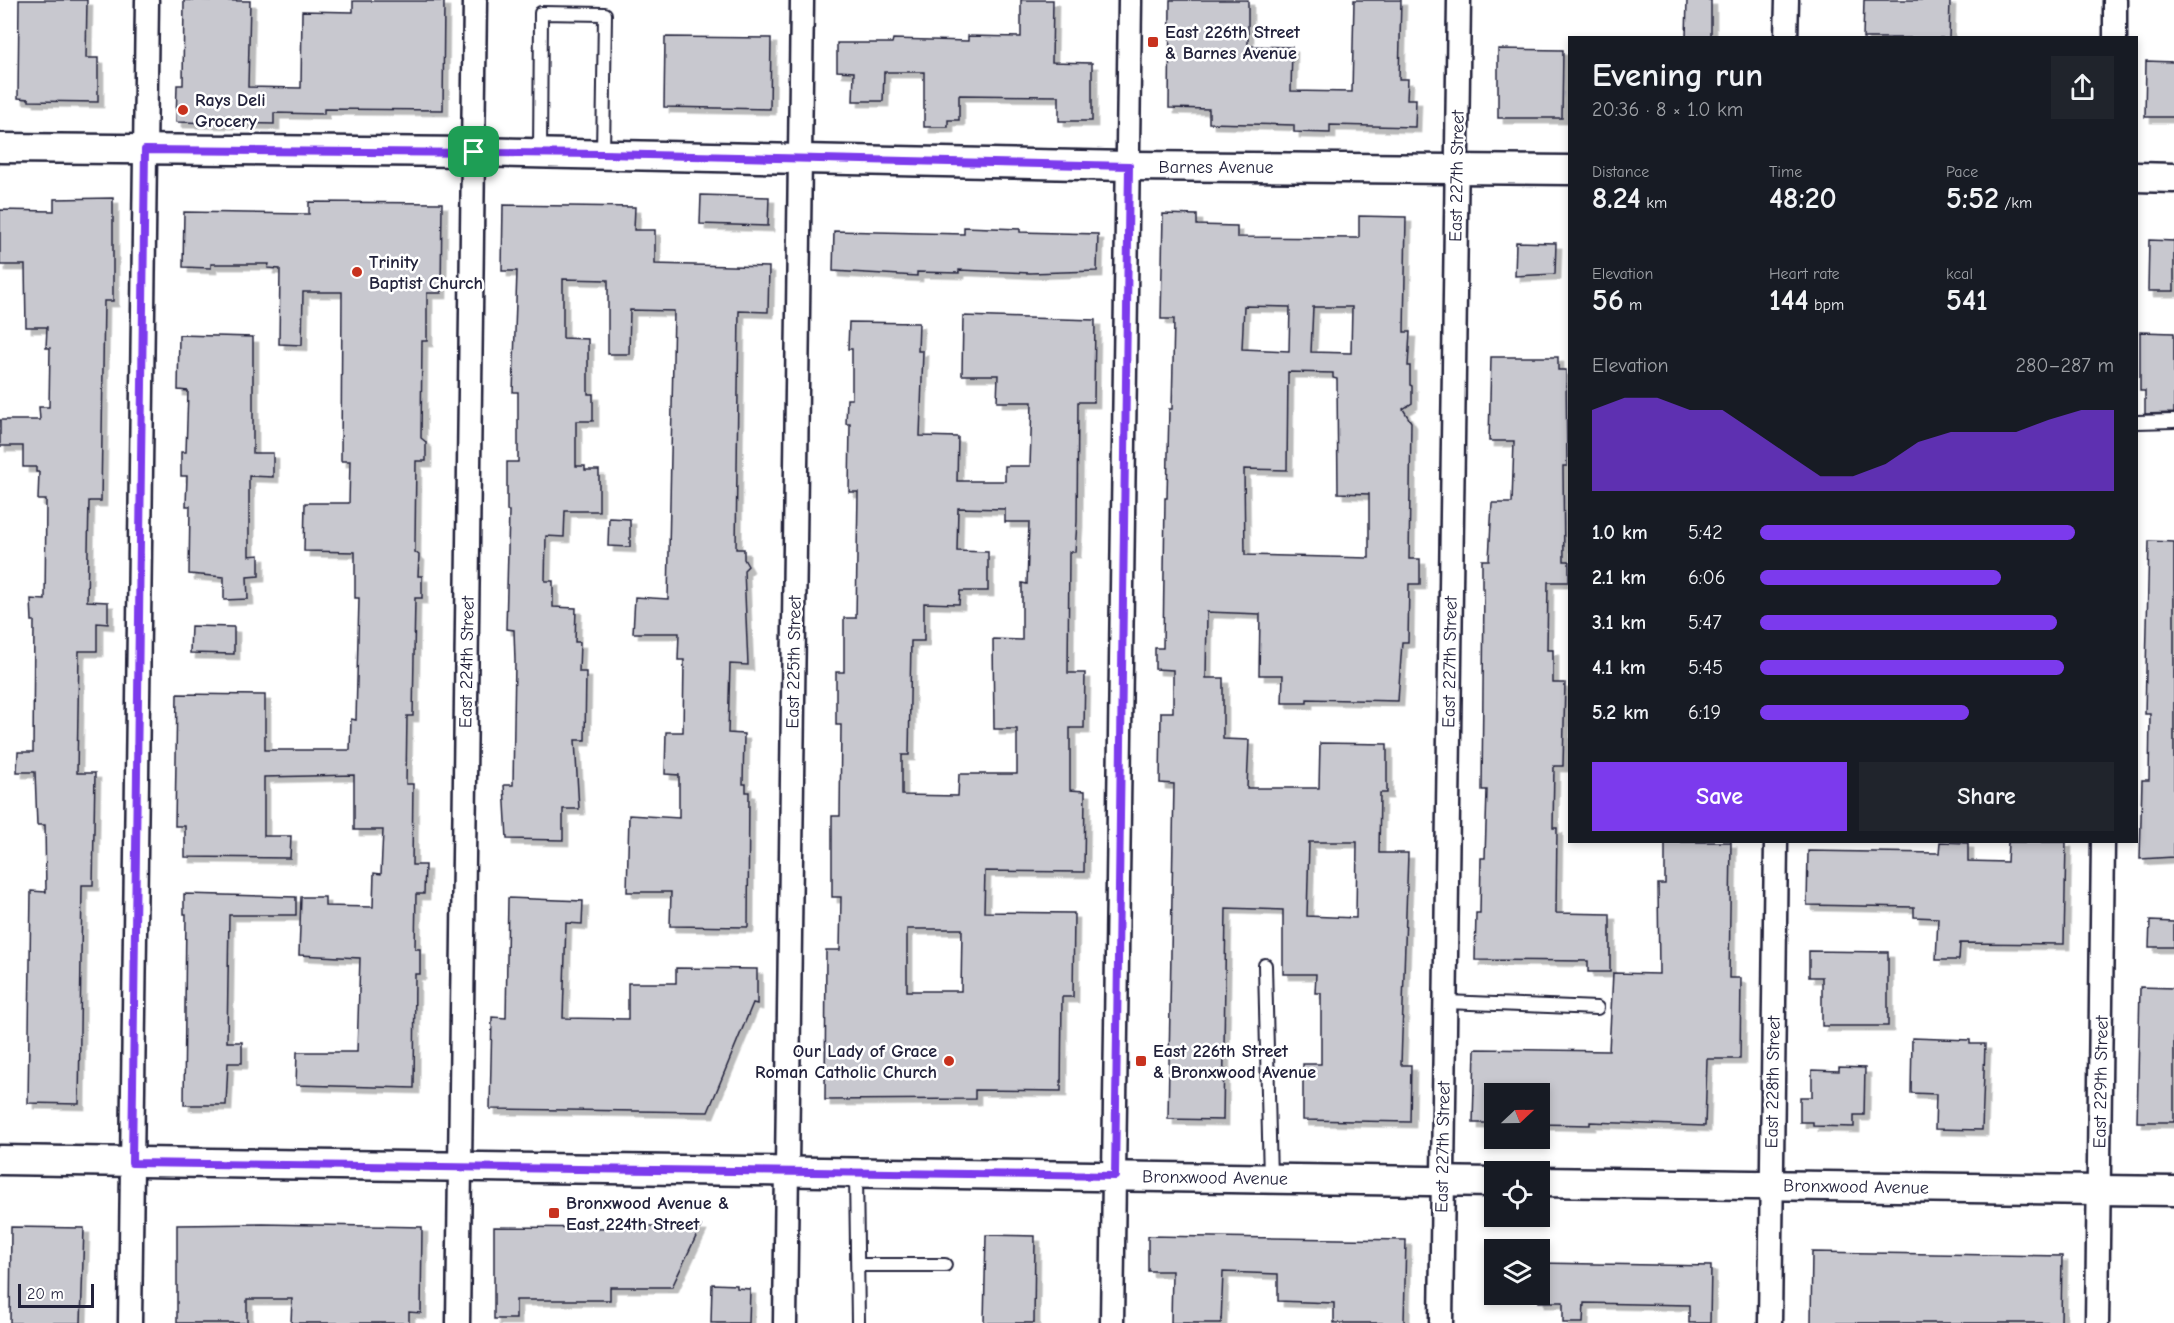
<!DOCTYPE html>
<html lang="en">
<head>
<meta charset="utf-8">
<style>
	:root { --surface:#171b24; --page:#20242c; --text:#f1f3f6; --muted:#9ea1a6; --accent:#7c3aed }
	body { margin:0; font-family:"Comic Neue",sans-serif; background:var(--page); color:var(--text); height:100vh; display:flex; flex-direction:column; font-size:22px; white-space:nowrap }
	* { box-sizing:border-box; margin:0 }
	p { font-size:20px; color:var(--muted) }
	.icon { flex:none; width:33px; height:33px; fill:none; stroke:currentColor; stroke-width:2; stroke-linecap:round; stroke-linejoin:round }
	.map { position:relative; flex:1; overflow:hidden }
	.side { position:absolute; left:1568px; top:36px; width:570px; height:807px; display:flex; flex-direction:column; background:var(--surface); border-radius:0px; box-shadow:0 3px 9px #0003 }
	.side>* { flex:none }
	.needle { width:39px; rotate:68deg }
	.fabs { position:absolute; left:1484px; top:1083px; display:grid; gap:12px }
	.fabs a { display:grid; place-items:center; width:66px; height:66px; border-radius:0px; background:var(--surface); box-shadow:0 3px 9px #0003; font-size:30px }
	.scale { position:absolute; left:18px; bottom:15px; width:76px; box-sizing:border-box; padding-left:6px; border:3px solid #22223b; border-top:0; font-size:16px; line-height:21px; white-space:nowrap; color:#22223b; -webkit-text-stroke:4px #fff; paint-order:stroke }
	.pin { position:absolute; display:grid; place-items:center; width:51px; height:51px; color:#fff; margin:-26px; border-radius:12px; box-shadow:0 3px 9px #0006 }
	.round { display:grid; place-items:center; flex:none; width:63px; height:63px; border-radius:0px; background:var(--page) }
	.head { display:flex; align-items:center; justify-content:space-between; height:102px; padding:0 24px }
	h1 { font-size:33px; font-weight:600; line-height:45px }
	.figures { display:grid; grid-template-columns:repeat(3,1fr); gap:9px; height:102px; padding:6px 24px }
	.figures div { display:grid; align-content:center }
	.figures b { font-size:30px; font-weight:600 }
	.figures small { font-size:16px; font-weight:400 }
	.figures p { font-size:16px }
	.chart { height:168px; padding:12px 24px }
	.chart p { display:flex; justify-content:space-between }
	.chart svg { width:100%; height:108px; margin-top:6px; fill:var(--accent); opacity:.7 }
	.button { display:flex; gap:12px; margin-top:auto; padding:12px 24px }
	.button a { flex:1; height:69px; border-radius:0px; background:var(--accent); color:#fff; font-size:24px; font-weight:600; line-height:69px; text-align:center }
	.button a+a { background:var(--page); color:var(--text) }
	ul { padding:0 24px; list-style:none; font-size:20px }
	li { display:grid; grid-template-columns:96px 72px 1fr; align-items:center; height:45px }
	li i { height:15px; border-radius:8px; background:var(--accent) }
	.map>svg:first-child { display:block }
	.building { fill:#c8c8cf; stroke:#22223b; stroke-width:1.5; fill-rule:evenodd; filter:url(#shadow) }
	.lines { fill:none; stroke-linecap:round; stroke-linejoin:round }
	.service-casing { stroke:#22223b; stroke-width:16 }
	.minor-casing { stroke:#22223b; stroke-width:27 }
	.tertiary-casing { stroke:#22223b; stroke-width:33 }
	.service { stroke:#fff; stroke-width:12 }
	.minor { stroke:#fff; stroke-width:22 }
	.tertiary { stroke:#fff; stroke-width:28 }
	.route-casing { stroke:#fff; stroke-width:12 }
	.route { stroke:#7c3aed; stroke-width:8 }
	.poi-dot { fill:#c8321e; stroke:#fff; stroke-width:2 }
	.labels { text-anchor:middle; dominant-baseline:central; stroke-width:5; stroke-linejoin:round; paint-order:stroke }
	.poi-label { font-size:18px; font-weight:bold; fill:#22223b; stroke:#fff; text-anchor:start }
	.street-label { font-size:18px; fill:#22223b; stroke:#fff }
</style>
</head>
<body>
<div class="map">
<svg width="2174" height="1323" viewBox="0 0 2174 1323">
	<defs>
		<filter id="shadow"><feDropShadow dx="5.5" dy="5.5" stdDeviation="0" flood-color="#0004"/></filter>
	</defs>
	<rect width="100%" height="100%" fill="#fff"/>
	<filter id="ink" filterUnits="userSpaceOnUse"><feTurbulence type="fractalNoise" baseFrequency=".0167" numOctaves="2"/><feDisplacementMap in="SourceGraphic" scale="12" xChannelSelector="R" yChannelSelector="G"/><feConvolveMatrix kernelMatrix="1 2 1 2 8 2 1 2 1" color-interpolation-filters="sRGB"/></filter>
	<g filter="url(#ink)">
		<path class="building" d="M19 0H87L86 58H98V102L29 101V99L18 98Z
			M184 0 250 1 248 87 301 88 302 11 353 12V1H444L443 110 324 109V114L274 113V124L176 122 177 85H183Z
			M1021 0H1053L1052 62 1092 63V121H1059V96L959 95V120H948V127H924V72H884L883 101H853L854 72 837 71V43H892L893 39 968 41V36L1021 37Z
			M1170 0H1248V46L1292 47 1291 91 1352 92 1354 0H1401L1399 79H1408L1407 99H1416L1415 127 1330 125V133L1294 132V125L1209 123V109L1169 108Z
			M1687 0H1711V38H1686Z
			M1864 0H1950L1949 38H1863Z
			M665 37 771 38 770 109 664 107Z
			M1498 49 1563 50 1562 118H1498Z
			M2146 61 2174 62V117H2145Z
			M701 195 769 197 768 226 700 224Z
			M113 198V301H104L101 501H89L87 601 108 602V624L97 623V651H79L77 773H95L93 885H82L79 1104 28 1103 31 891 46 892 45 825H37L35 772H17L18 752H33L34 621H32L31 599 45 600 46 500H38L39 472H36V467H23V446H0V420H40L39 407H49L50 348H46L47 327H26L25 265H0V210L54 211V199Z
			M309 202 442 203 441 293H427V341H422L421 438 426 442V461H416L415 543V552L419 555 418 576H422V598H415L413 716H407L406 784H413L412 865H425L424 894H416L415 949H420V974H415L414 1088 296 1085 297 1052H357L360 958 299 955 301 897H325V906L373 907 374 873 381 874 383 830H354V775L264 777V836H291L290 858 185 857V826H175L177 694 265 695V750H350L351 719 356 720 359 598H355V552L304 551 305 503H349L350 461H341L342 292H303L302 345 279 344 280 269 268 268 269 264H211V268L183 267 184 212 309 214Z
			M503 205 635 207 634 230H655V264L769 267 768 312 739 311 736 549H744V559L748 566 744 570 748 665 730 664 728 733 744 734 743 784H746V792H749L748 927 670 926 671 892H627L629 815 679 818V775L665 774 666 732H683L684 660H678L679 633H633L635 597 668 599 674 311 630 310 629 354H608V280L563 279V338L588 339V394H593V421H576V466H585V470H599V511H565L564 537 546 536 545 581H553V607L576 608 575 642H580L579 672H586L585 740H575L579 809H563V840L507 839 504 785H513L515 661 514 630 506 629 509 511H507V462H518V392H513L517 271H502Z
			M1163 214 1197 215V225L1237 226V237L1359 238V216L1406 217 1404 332H1410L1408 366H1410V385L1412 386V403L1403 409 1411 422 1409 559H1420V584H1409L1408 642H1402L1398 701 1307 699V703H1282L1283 675H1259L1260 614 1207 612 1206 678H1223V739L1249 740 1247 788H1319L1320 743 1387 744V793H1380L1379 853H1408L1401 1065H1411L1410 1122 1303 1120V1064H1321V993H1315L1316 974H1283V910L1226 908 1223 1120 1168 1119 1174 784 1160 783 1161 712H1173V670L1155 669V648H1163L1165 498H1167L1169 409H1172L1174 319H1161ZM1244 306 1290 307 1289 351 1242 349ZM1313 307H1352L1351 353 1311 352ZM1288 372 1333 373V378L1337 379 1338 493 1369 494V558L1245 555 1244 469 1287 470ZM1309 842H1357L1356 918 1307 916Z
			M964 227 1020 229V232L1098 234 1097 271 1030 273 959 270V273L917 272V276L833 271 834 231 964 234Z
			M2149 240 2174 241V291H2148Z
			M1516 242 1556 243 1555 274 1515 276Z
			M963 316 1095 320 1094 402H1078L1077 522 1075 552H1069L1068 673H1085L1084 728H1070V790L1085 791 1084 872 985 871 984 912 1074 913 1073 997H1062L1061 1091 975 1090V1099L825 1100 826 950H840L841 897H832V816H840L841 725H836V672H844V618H856L858 492H849L850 424H846L847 399H852V349H848L849 322 919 323 918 351H923L920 436 958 437 957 481H1005V466H1030L1032 402H997L998 375H962ZM958 508 1005 509V522H1029L1027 584 1022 583V640L993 639 994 729H1017V774H959L958 796 902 795V755H909L911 641H924V603L959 604 960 591H988V552L957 551ZM907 929H962L961 991H907Z
			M2140 332 2174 333V413L2145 414V391H2140Z
			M179 335 253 337V453H273V477L249 476V556L259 555V576L247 577 248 599 224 600V577L189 574 190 506H186L187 476H181V452H186L188 391 178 390Z
			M1491 357H1558V370H1566L1567 466H1563L1564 561H1569V582H1548L1547 650H1553V683H1565L1563 766H1554L1553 828H1557L1556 913 1610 914V972H1588V961L1475 960 1476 913H1480L1481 858H1485L1487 790H1482L1484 588H1482V560H1489L1492 503H1512L1514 441H1489Z
			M609 518 630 519V547L608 546Z
			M2149 541 2174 542V857L2140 859 2142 780H2149L2150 714H2145Z
			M191 626 234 627V654L190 653Z
			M1665 842H1731L1729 978H1741L1740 1059H1707L1705 1126 1590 1122V1125L1539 1124V1094H1494V1123H1473L1475 1049 1609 1051 1613 973 1659 974 1658 884H1665Z
			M1940 842 1968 843V861L2007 862 2008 842H2066L2064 944 1960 943 1959 960H1936L1938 918 1914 917V907L1807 905 1808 851 1939 853Z
			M184 894 296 897V915H229L227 1042H242V1063H228L226 1105H184L186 914H184Z
			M508 898 583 901 582 924 566 923 563 1018 628 1019V983H676V968L757 969V1004L753 1003 708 1112 490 1109 492 1017 506 1018Z
			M2150 921 2174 922V947H2149Z
			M1809 951 1888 952V1026H1822V977H1809Z
			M2140 987 2174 988V1122H2137Z
			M1912 1038 1970 1040V1044H1985L1982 1130 1935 1129 1936 1094 1911 1093Z
			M1839 1067 1865 1068 1864 1115H1854V1127L1813 1126V1122H1800V1097H1812V1070L1839 1071Z
			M263 1224 422 1227 421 1313 409 1312V1323H291L292 1299H247V1323H177V1225Z
			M624 1226H701L672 1287H610V1300H516V1319H494V1227L624 1228Z
			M11 1227 84 1228 81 1323H10Z
			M986 1235 1035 1236 1034 1323H984Z
			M1148 1236 1406 1240 1404 1323H1334V1303L1278 1301V1274L1223 1272 1221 1323H1171L1172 1271H1148Z
			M1812 1252 2062 1256 2061 1323H1811Z
			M1539 1263 1711 1266 1710 1323H1689V1305L1584 1303 1583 1323H1563V1302H1539Z
			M712 1284 737 1285V1288L750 1289 749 1323H711Z"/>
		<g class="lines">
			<g class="service-casing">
				<path id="service" d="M540 154 541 13 605 14 603 154
					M2136 422 2174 421
					M1265 965 1270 1179
					M1446 1002 1597 1008
					M856 1173 858 1323
					M858 1265H945"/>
			</g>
			<g class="minor-casing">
				<path id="minor" d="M1786 38 1787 0
					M2115 38V0
					M130 1323 147 0
					M458 1323 475 0
					M785 1323 802 0
					M1112 1323 1130 0
					M1441 1323 1459 0
					M1770 1323 1776 842
					M2097 1323 2103 842"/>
			</g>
			<g class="tertiary-casing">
				<path id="tertiary" d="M0 148 474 152 1129 166 1569 170
					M2136 177 2174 178
					M0 1160 1494 1182
					M1539 1182 2174 1191"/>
			</g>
			<use href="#service" class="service"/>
			<use href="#minor" class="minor"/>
			<use href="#tertiary" class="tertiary"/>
		</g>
	</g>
	<g class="lines" filter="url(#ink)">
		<g class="route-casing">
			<path id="route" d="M145 150 603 154 1129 166 1115 1176 132 1163Z"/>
		</g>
		<use href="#route" class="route"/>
	</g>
	<g class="poi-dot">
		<rect x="1147" y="36" width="12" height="12" rx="3"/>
		<circle cx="183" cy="110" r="6"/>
		<circle cx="357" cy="272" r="6"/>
		<circle cx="949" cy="1061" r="6"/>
		<rect x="1135" y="1055" width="12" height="12" rx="3"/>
		<rect x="548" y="1207" width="12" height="12" rx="3"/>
	</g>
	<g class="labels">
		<g class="poi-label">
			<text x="1165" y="32">East 226th Street<tspan x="1165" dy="21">&amp; Barnes Avenue</tspan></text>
			<text x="195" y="100">Rays Deli<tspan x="195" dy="21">Grocery</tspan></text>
			<text x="369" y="262">Trinity<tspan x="369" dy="21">Baptist Church</tspan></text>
			<text x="937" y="1051" text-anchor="end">Our Lady of Grace<tspan x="937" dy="21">Roman Catholic Church</tspan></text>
			<text x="1153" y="1051">East 226th Street<tspan x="1153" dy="21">&amp; Bronxwood Avenue</tspan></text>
			<text x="566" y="1203">Bronxwood Avenue &amp;<tspan x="566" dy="21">East 224th Street</tspan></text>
		</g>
		<g class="street-label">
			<text x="1216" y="167">Barnes Avenue</text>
			<text transform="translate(1457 176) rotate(-89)">East 227th Street</text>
			<text transform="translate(467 662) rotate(-89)">East 224th Street</text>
			<text transform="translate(794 662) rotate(-89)">East 225th Street</text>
			<text transform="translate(1450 662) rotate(-89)">East 227th Street</text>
			<text transform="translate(1773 1082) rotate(-89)">East 228th Street</text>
			<text transform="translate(2101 1082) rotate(-89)">East 229th Street</text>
			<text transform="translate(1443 1147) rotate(-89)">East 227th Street</text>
			<text transform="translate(1215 1178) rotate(1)">Bronxwood Avenue</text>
			<text transform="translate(1856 1187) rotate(1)">Bronxwood Avenue</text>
		</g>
	</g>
</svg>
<div class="fabs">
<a><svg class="needle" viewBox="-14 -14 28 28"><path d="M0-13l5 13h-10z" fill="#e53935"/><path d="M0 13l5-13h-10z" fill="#9ea1a6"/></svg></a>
<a><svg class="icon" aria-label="locate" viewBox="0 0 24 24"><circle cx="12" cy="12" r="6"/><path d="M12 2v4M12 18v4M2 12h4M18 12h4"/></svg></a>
<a><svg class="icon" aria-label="layers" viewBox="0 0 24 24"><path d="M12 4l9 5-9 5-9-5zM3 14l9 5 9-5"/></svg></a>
</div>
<div class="scale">20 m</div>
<div class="pin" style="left:474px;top:152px;background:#1e9e55"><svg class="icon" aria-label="arrive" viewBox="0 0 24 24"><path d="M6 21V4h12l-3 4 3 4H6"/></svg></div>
<section class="side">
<div class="head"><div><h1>Evening run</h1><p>20:36 · 8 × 1.0 km</p></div><a class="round"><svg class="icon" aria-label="share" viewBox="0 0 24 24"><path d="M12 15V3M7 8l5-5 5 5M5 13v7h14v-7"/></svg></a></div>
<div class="figures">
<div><p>Distance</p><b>8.24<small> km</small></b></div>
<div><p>Time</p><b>48:20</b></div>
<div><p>Pace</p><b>5:52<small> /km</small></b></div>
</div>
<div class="figures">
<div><p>Elevation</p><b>56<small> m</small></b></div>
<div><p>Heart rate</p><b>144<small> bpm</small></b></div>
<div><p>kcal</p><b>541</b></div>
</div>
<div class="chart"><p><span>Elevation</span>280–287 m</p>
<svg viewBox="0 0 160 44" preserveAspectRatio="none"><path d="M0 44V11L10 6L20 6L30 11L40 11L50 20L60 29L70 38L80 38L90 33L100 24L110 20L120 20L130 20L140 15L150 11L160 11V44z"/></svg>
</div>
<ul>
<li><b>1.0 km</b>5:42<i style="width:89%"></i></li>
<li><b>2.1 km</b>6:06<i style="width:68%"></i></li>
<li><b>3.1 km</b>5:47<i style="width:84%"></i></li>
<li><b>4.1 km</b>5:45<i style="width:86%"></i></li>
<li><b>5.2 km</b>6:19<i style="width:59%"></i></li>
</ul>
<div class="button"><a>Save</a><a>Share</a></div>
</section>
</div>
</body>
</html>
